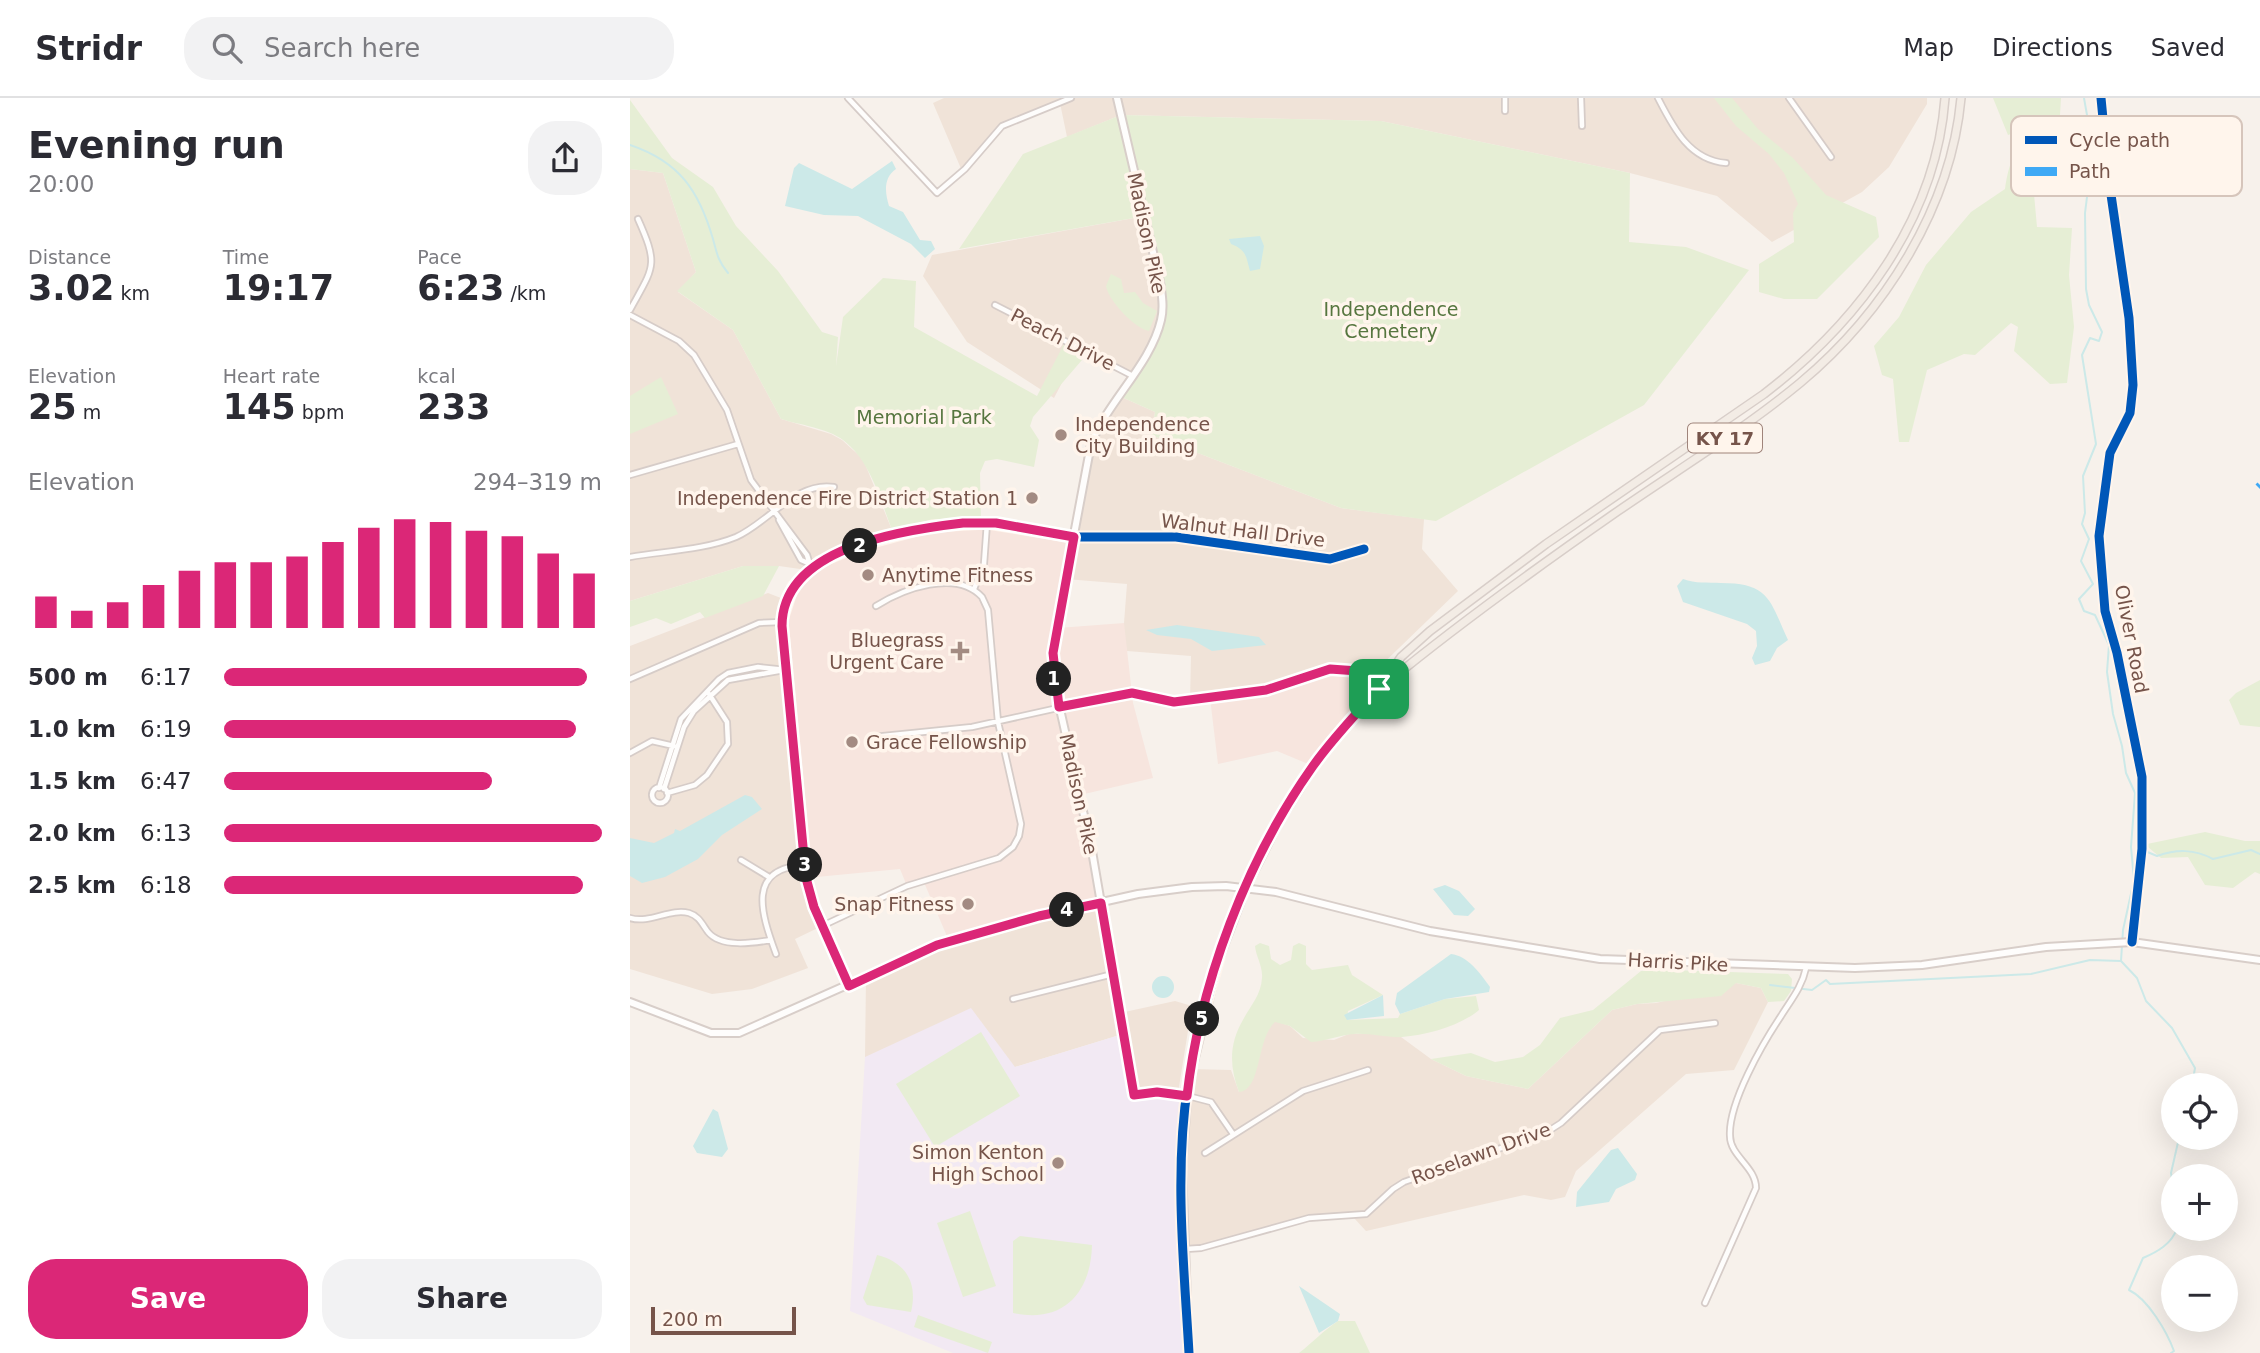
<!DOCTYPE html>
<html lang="en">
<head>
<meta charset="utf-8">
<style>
	:root { --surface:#fff; --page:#f2f2f3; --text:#2b2b33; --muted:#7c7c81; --line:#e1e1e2; --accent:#db2777 }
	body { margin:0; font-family:"DejaVu Sans",sans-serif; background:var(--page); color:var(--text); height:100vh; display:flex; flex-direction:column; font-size:26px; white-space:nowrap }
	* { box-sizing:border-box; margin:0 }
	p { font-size:23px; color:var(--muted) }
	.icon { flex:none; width:38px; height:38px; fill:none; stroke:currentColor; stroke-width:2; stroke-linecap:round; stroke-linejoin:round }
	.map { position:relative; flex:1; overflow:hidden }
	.details { display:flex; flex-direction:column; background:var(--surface); width:630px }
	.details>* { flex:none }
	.controls { position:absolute; left:1531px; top:975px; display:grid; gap:14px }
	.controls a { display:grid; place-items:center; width:77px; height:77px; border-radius:50%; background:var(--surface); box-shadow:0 7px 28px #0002; font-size:35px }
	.scale { position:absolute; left:21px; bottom:18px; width:145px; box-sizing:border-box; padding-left:7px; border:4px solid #76544a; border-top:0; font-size:19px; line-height:24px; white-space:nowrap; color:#76544a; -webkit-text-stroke:5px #fff5ec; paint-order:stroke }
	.pin { position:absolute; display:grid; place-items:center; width:60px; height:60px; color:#fff; margin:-30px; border-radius:14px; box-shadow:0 4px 10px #0006 }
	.km { position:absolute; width:35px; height:35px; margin:-18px; border-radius:50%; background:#222; color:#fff; font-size:19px; line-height:35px; text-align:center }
	.round { display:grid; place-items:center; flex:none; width:74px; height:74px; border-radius:28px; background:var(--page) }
	.head { display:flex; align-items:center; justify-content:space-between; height:119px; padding:0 28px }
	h1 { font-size:38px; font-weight:600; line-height:52px }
	.stats { display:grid; grid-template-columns:repeat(3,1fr); gap:10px; height:119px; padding:7px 28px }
	.stats div { display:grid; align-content:center }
	.stats b { font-size:35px; font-weight:600 }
	.stats small { font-size:19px; font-weight:400 }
	.stats p { font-size:19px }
	.chart { height:196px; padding:14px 28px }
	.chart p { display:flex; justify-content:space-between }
	.chart svg { width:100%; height:126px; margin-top:7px; stroke:var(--accent); stroke-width:6 }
	.action { display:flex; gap:14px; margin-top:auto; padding:14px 28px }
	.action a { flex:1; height:80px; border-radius:28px; background:var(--accent); color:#fff; font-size:28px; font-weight:600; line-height:80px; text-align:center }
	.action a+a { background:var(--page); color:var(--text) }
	ul { padding:0 28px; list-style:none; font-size:23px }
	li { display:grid; grid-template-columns:112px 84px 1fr; align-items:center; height:52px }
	li i { height:18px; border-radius:9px; background:var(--accent) }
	header { display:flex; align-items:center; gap:42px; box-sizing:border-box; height:98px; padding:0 35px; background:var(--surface); border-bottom:2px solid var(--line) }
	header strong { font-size:33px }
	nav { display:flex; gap:38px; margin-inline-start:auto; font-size:24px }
	.search { width:490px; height:63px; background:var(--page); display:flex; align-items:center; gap:18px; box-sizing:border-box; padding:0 24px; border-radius:28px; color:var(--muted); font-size:26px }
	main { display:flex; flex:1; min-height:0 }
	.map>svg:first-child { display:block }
	.residential { fill:#f0e3d8 }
	.commercial { fill:#f7e5de }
	.education { fill:#f2e9f3 }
	.green { fill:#e6eed5 }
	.water { fill:#cce9e8 }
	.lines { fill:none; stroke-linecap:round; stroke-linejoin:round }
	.stream { stroke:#cce9e8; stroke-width:2 }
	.street-casing { stroke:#d6ccc8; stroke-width:8 }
	.secondary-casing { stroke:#d8cec9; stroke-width:10 }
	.primary-casing { stroke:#d8cec9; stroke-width:10 }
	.street { stroke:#fefdfc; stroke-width:4.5 }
	.secondary { stroke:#fefdfc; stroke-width:6 }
	.primary { stroke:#f3ece5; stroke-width:7 }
	.quiet { stroke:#3fa9f5; stroke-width:7; stroke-dasharray:14 7; stroke-linecap:butt }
	.cycleway-casing { stroke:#fff5ec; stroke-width:13 }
	.cycleway { stroke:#0057b8; stroke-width:9 }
	.route-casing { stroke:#fff; stroke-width:14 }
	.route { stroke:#db2777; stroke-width:9 }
	.poi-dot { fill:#a38b82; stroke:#fff5ec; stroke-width:2.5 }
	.labels { text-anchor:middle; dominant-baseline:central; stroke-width:7; stroke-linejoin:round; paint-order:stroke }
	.shield { fill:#fff5ec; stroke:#9f847b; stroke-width:2 }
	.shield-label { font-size:18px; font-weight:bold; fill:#76544a }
	.street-label { font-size:19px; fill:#76544a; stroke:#fff5ec }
	.park-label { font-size:19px; fill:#56763f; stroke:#fff5ec }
	.poi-label { font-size:19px; fill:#76544a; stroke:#fff5ec; text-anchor:end }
	.key { fill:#fff5ec; stroke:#d6c5bb; stroke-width:2 }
	.key-label { font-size:19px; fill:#76544a }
</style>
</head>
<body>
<header>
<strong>Stridr</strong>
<div class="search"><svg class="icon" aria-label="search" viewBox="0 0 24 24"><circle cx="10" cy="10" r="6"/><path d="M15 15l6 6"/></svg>Search here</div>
<nav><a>Map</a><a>Directions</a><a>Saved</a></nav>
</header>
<main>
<section class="details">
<div class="head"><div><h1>Evening run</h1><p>20:00</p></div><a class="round"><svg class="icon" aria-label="share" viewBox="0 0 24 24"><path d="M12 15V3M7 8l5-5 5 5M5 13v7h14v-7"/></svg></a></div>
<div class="stats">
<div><p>Distance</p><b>3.02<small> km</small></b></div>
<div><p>Time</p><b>19:17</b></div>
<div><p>Pace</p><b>6:23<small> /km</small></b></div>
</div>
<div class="stats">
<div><p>Elevation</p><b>25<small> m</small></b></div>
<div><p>Heart rate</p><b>145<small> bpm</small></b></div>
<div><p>kcal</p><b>233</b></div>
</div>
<div class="chart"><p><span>Elevation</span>294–319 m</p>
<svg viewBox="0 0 160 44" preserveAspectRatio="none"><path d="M5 44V33M15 44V38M25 44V35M35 44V29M45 44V24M55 44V21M65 44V21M75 44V19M85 44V14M95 44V9M105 44V6M115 44V7M125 44V10M135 44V12M145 44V18M155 44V25"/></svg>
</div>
<ul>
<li><b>500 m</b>6:17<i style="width:96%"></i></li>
<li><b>1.0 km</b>6:19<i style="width:93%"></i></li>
<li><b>1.5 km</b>6:47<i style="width:71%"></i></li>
<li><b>2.0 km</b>6:13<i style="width:100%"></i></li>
<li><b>2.5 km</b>6:18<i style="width:95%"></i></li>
</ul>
<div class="action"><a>Save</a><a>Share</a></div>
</section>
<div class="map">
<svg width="1630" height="1255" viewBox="0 0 1630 1255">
	<rect width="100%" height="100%" fill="#f7f1eb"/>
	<path class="residential" d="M314 0H1297V6L1259 69 1232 94 1142 144 1087 98 1000 75 751 23 491 17 437 39 430 5 372 28 332 73 303 5Z
		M0 71 33 75 66 174 48 194 103 232 151 321 201 336 212 342 233 361 264 437 177 472 149 468H113L0 503Z
		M515 118 532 200 526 237 501 277 450 250 424 300 337 244 293 178 302 157Z
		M487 297 525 314 521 337 711 410 794 421 792 451 828 493 738 580 560 603 561 558 497 553 493 538 497 486 436 481 461 346Z
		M138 495 156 502 153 513 176 780 192 828 165 841 178 870 122 891 82 896 0 871V548Z
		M471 805 490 915 545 903 562 908 548 995 504 997 493 936 385 969 235 959 236 880 305 848Z
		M1106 885 1131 890 1138 904 1104 972 1056 976 946 1073 935 1099 921 1102 894 1097 736 1133 724 1120H683L571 1150 555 1151 554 1019 561 971 601 972 609 994 637 931 645 923 660 928 673 940 704 942 719 936 753 935 771 939 801 961 836 978 898 991 982 912 1007 906 1026 905Z"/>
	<path class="commercial" d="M357 425 444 439 428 530 494 525 503 605 523 680 450 697 471 805 319 843 293 782 277 788 270 771 176 780 153 513 161 491 172 477 205 457 290 430Z
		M700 571 728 573 749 591 683 668 647 653 588 666 580 600 636 592Z"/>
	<path class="education" d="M341 910 385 969 493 936 504 997 518 994 557 998 554 1019 559 1255H323L220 1213 235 959Z"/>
	<path class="green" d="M1084 0H1102L1128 31 1163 60 1196 97 1246 119 1249 139 1187 201H1154L1129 194V166L1164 144 1163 115 1168 106 1154 75 1139 56 1106 28Z
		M1363 0H1431L1430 17 1378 37Z
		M0 2 42 60 83 89 106 128 148 173 192 234 208 239 206 268 213 219 253 180 286 183 284 229 407 298 436 242 458 255 403 319 400 328 409 342 404 369 367 361 355 363 350 375 351 425 302 428 264 437C251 405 242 364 213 342 197 330 170 327 151 321L103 232 47 193 66 174 33 75 0 71Z
		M491 17 751 23 1000 75 999 144 1056 149 1119 172 1014 307 806 423 711 410 521 337 525 314 487 297 519 250 532 214 515 118 329 151 393 56Z
		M1433 26C1437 52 1423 77 1404 96L1407 129 1442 130 1439 177 1444 229 1437 285 1420 286 1384 253 1388 229 1381 225 1345 257 1334 256 1297 272 1279 344H1269L1263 281 1252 277 1244 248 1269 219 1296 167 1341 114 1375 91C1380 55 1392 31 1433 26Z
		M481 176 491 181 494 195 505 194 513 205 527 213 519 233C505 231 478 202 476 188Z
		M31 279 48 316 0 336V298Z
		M113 468H149L133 498 75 520 70 514 41 526 26 520 0 529V503Z
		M1630 582V629L1610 627 1599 602 1606 595Z
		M1575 734 1615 743H1630V776L1625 774 1603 790 1575 787 1558 759 1531 760 1518 749 1517 746Z
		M630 845 639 848 641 861 650 867 661 862 663 848 669 845 676 848V866L682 872 718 867 722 877 753 897 718 913 717 922 768 920 770 916 815 901 846 898 849 912C830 928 797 937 772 939 758 940 740 935 724 936 710 937 696 943 681 944L660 928 645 924C626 941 632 992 609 994 599 968 599 945 614 920 621 907 631 897 632 880 633 868 626 859 625 848Z
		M1041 872 1158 876 1162 881 1161 893 1154 903 1138 904 1131 890 1106 885 1091 898 1007 906 982 912 898 991 836 978 801 961 841 955 865 964 893 959 910 947 930 920 963 912 1011 873Z
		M351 934 390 998 305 1049 266 986Z
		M340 1113 366 1188 333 1199 307 1125Z
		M390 1138 462 1147C461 1194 434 1226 383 1215V1143Z
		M247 1157C276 1164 288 1185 281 1214L237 1207 233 1200Z
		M288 1217 362 1244 358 1255 284 1229Z
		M708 1223H725L740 1255H669C683 1244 693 1233 708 1223Z"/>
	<path class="water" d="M262 63 266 71C253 80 255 95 259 108L273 114 290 142 301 143 305 151 295 160 281 146 228 118 194 117 155 108 164 70 169 65 222 91Z
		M630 138 634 148 630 171 620 173C616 159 617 152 601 146L599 141Z
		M1053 481C1066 486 1077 484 1091 485 1140 485 1140 503 1158 542L1147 550 1140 563 1125 567 1122 560 1127 548 1126 533 1117 526 1053 504 1047 488Z
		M547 527 629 539 636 547 582 553 561 541 527 537 516 532Z
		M115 697 122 699 132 711 92 737 68 761 35 779 12 785 0 778V740L24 745 44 735 45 731 50 733Z
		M815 787 829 793 845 811 838 818 824 817 803 791Z
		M821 856C838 858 850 875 860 889L859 894 815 901 770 916 765 906 767 895Z
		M522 889a11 11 0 1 1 22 0a11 11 0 1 1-22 0Z
		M753 897 754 918 717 922 714 917Z
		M83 1011 88 1014 98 1051 92 1059 67 1055 63 1048Z
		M988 1050 1007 1076 1005 1082 986 1091 979 1104 946 1109 947 1094 981 1052Z
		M669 1188 710 1216 708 1223 689 1235Z"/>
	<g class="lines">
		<path class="stream" d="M1454 0 1463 51 1455 115 1456 191 1459 207 1472 234 1469 243 1460 240 1452 257 1466 346 1453 378 1455 415 1452 426 1459 441 1451 463 1463 486 1449 501 1454 513 1465 517 1479 547 1477 574 1483 616 1492 648 1496 675 1505 695 1501 749 1504 782 1493 832 1491 863 1507 880 1516 903 1542 930 1565 970 1562 987
			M0 47C50 64 69 93 83 141 87 156 88 163 98 175
			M1515 753 1527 758C1547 751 1564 751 1583 761L1621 752 1630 756
			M1140 887 1182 892 1196 882 1200 886 1401 876 1460 862 1491 863
			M1544 1093 1541 1075 1549 1040
			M1541 1255 1544 1253C1537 1234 1518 1201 1499 1192L1513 1160C1527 1154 1542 1146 1547 1130"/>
		<g class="street-casing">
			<path id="street" d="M218 0 307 95 335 71 372 28 441 0
				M951 0 952 28
				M1028 0C1043 29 1059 62 1096 65
				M1159 0 1201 59
				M1471 0 1479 83 1499 220 1503 287 1500 315 1480 355 1469 438 1475 513 1487 555 1512 679V751L1502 844
				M875 13V0
				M365 207 501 277
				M0 212C24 168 29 168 8 121
				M0 217 49 243 64 257 97 312 121 382 177 457 181 470
				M0 377 108 346
				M149 422 171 462 178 465
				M0 459C34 453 74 452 106 439 138 425 166 383 204 389
				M344 491 354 466 357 425
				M0 581 129 525 152 524
				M243 639 342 629 491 596H509L544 604 560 603 636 592 677 577 716 570 728 573 749 591
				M0 655 22 643 44 648
				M22 697a8 8 0 1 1 16 0a8 8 0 1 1-16 0Z
				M29 690 51 621 89 581 98 575 128 569 156 572
				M34 691 54 629 64 613 98 582 154 572
				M37 695 65 687 77 677 98 646 97 624 79 596
				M111 762 139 779
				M0 820C20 826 40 810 59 815 69 818 72 826 78 834 91 850 123 845 141 842
				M192 828 277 788 369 760 383 749 389 738 391 726 368 624 358 512 352 499C326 471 273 491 246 508
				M146 856C131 815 116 770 175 767
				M219 888 184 809 176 780 152 522 163 488 189 464 231 447 302 428 357 425 444 439H546L700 461 734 451
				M383 901 483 876
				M558 998 581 1004 603 1036
				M575 1055 673 993 738 972
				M556 1151 571 1150 679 1120 736 1116 763 1091 774 1084 917 1034 931 1025 1030 932 1085 925
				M1075 1205 1126 1090C1126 1069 1100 1058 1100 1038 1098 1005 1133 945 1151 918 1161 902 1172 889 1176 870"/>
		</g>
		<g class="secondary-casing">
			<path id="secondary" d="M487 0 530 184C532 197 534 210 531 222 521 266 478 303 461 346L424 543 423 580 462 753 504 997 528 994 557 998
				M0 904 81 935H109L307 847 409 818 508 796 562 789 596 788 646 794 800 833 970 861 1225 870 1292 867 1416 849 1502 844 1630 862"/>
		</g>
		<g class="primary-casing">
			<path id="primary" d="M758 584C832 523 909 468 988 413 1049 371 1113 332 1170 285 1254 215 1321 110 1331 0
				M559 1255 552 1071 558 988 589 861 616 790 650 722 696 650 749 591 771 559 800 533 916 446 1134 296C1228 224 1306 122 1315 0"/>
		</g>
		<use href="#street" class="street"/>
		<use href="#secondary" class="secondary"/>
		<use href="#primary" class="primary"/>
		<path class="quiet" d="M1628 389 1630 387"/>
		<g class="cycleway-casing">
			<path id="cycleway" d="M1471 0 1479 83 1499 220 1503 287 1500 315 1480 355 1469 438 1475 513 1487 555 1512 679V751L1502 844
				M219 888 184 809 176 780 152 522 163 488 189 464 231 447 302 428 357 425 444 439H546L700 461 734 451
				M559 1255C554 1167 544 1074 558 986 565 944 577 902 589 861"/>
		</g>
		<use href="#cycleway" class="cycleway"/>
	</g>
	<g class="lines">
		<g class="route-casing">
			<path id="route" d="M333 425H366L444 439 423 555 429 609 502 595 544 604 636 592 700 571 728 573 749 591C726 616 703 640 683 668 617 761 570 884 557 998L527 994 504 997 471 805 409 818 307 847 219 888 184 809 176 780 152 528C152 449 273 432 333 425Z"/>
		</g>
		<use href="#route" class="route"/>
	</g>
	<g class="poi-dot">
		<circle cx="431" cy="337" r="7"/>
		<circle cx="402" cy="400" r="7"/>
		<circle cx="238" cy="477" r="7"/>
		<path d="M326.5 542.5h7v7h7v7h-7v7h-7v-7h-7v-7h7z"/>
		<circle cx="222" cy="644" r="7"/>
		<circle cx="338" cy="806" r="7"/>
		<circle cx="428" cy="1065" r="7"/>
	</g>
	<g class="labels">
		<rect class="shield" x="1058" y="325.5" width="74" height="29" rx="5"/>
		<g class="shield-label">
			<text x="1095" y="340">KY 17</text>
		</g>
		<g class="street-label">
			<text transform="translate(517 135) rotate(78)">Madison Pike</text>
			<text transform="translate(433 241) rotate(27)">Peach Drive</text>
			<text transform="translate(613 432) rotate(7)">Walnut Hall Drive</text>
			<text transform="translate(1502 541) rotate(79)">Oliver Road</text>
			<text transform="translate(449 696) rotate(78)">Madison Pike</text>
			<text transform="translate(1048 864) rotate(3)">Harris Pike</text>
			<text transform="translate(851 1055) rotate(-20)">Roselawn Drive</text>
		</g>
		<g class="park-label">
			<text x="761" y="211">Independence<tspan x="761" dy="22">Cemetery</tspan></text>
			<text x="294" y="319">Memorial Park</text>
		</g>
		<g class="poi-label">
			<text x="445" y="326" text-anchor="start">Independence<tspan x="445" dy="22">City Building</tspan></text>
			<text x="388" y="400">Independence Fire District Station 1</text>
			<text x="252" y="477" text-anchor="start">Anytime Fitness</text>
			<text x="314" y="542">Bluegrass<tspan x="314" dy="22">Urgent Care</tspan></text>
			<text x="236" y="644" text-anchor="start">Grace Fellowship</text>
			<text x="324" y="806">Snap Fitness</text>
			<text x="414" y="1054">Simon Kenton<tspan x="414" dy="22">High School</tspan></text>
		</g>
	</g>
	<rect x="1381" y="18" width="231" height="80" rx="10" class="key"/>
	<rect x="1395" y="38" width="32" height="8" fill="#0057b8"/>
	<rect x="1395" y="69" width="32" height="9" fill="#3fa9f5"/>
	<g class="key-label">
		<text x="1439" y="49">Cycle path</text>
		<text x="1439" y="80">Path</text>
	</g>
</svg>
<div class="controls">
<a><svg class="icon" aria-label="locate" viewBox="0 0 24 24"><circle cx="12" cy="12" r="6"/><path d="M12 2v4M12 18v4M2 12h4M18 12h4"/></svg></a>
<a>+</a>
<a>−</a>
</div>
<div class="scale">200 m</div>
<div class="pin" style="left:749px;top:591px;background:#1e9e55"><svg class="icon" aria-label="arrive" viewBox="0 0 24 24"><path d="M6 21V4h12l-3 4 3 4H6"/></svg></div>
<b class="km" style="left:424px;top:581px">1</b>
<b class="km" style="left:230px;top:448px">2</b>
<b class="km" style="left:175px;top:767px">3</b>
<b class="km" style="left:437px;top:812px">4</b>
<b class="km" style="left:572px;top:921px">5</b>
</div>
</main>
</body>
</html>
